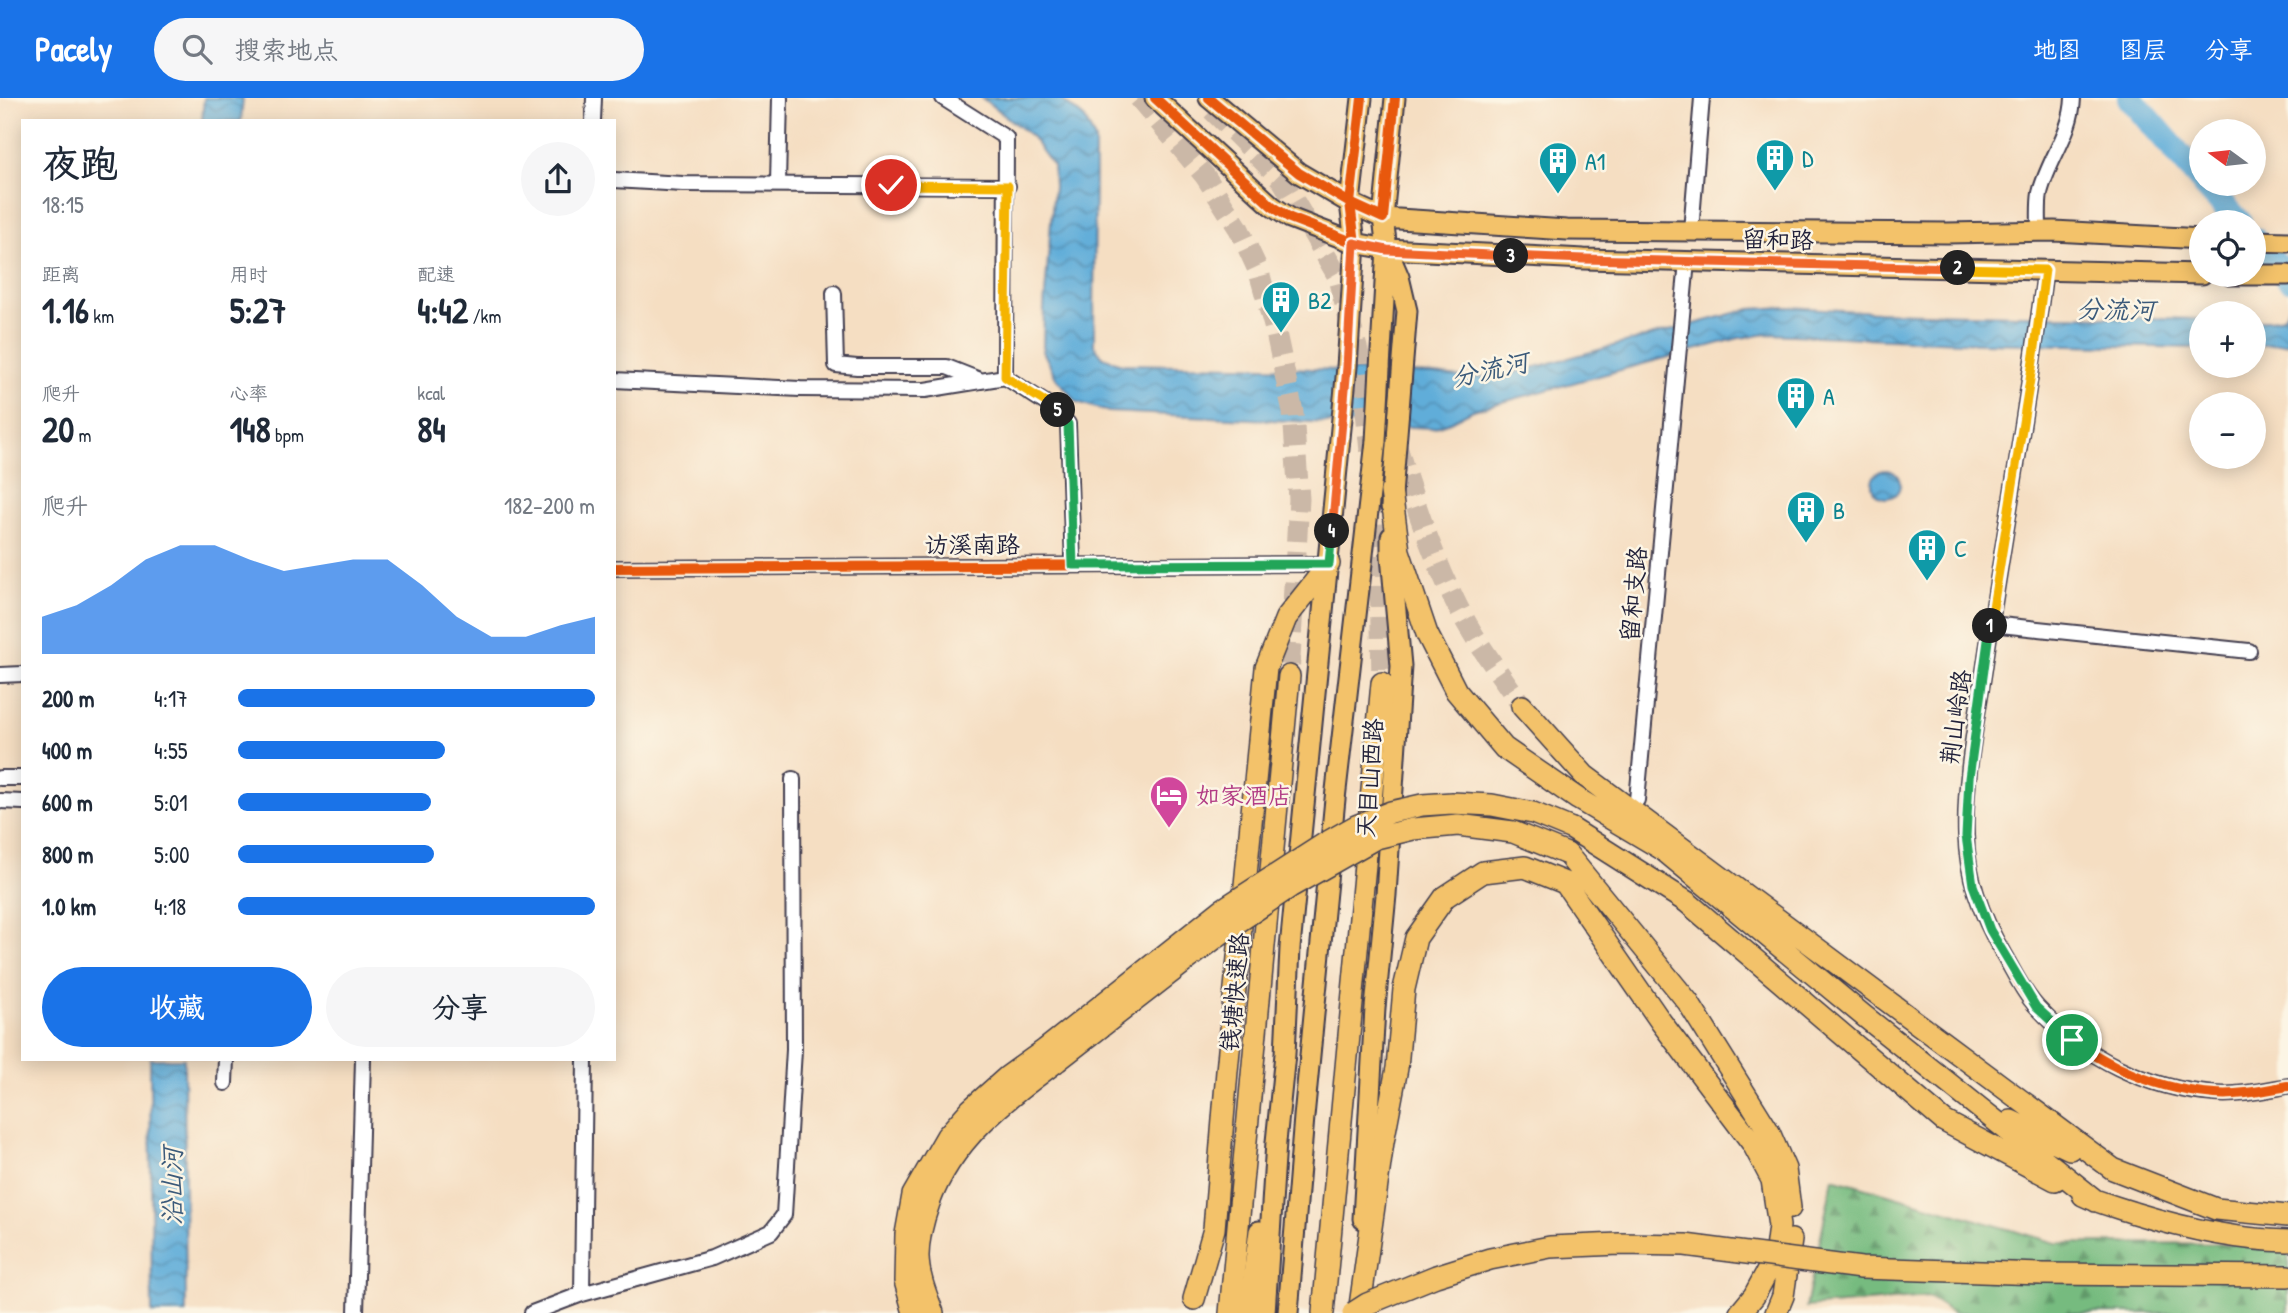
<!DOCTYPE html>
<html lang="zh">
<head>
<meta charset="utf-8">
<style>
	:root { --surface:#fff; --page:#f6f6f7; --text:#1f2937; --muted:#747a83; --accent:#1a73e8 }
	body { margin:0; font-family:"Patrick Hand","LXGW WenKai TC",sans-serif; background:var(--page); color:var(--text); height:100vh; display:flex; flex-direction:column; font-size:26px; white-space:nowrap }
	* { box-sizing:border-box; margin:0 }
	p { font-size:23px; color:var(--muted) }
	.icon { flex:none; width:38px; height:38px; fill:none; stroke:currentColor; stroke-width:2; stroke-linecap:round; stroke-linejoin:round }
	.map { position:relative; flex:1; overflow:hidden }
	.sheet { position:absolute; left:21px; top:21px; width:595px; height:942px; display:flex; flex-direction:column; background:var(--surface); border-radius:0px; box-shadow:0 4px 18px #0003 }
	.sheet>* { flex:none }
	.needle { width:46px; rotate:285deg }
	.buttons { position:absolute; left:2189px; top:21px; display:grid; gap:14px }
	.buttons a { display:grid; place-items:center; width:77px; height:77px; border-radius:50%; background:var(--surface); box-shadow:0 4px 18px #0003; font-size:35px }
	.pin { position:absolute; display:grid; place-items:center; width:60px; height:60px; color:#fff; margin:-30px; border:4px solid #fff; border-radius:50%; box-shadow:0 2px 7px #0007 }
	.km { position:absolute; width:35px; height:35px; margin:-18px; border-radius:50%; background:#222; color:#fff; font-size:19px; line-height:35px; text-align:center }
	.round { display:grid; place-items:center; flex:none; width:74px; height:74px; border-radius:37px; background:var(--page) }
	.head { display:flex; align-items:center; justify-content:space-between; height:119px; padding:0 21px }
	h1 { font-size:38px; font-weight:700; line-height:52px }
	.metrics { display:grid; grid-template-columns:repeat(3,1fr); gap:10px; height:119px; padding:7px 21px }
	.metrics div { display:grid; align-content:center }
	.metrics b { font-size:35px; font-weight:700 }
	.metrics small { font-size:19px; font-weight:400 }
	.metrics p { font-size:19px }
	.chart { height:196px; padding:14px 21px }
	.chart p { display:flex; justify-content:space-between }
	.chart svg { width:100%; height:126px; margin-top:7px; fill:var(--accent); opacity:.7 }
	.action { display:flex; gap:14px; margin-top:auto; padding:14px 21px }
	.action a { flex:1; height:80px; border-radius:42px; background:var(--accent); color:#fff; font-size:28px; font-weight:700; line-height:80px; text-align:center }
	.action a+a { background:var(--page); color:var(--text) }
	ul { padding:0 21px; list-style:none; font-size:23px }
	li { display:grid; grid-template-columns:112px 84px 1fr; align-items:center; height:52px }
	li i { height:18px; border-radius:9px; background:var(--accent) }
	header { display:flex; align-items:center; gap:42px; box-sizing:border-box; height:98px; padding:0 35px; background:var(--accent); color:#fff }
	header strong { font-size:33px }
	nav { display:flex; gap:38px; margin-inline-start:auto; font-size:24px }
	.search { width:490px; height:63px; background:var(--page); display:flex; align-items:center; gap:18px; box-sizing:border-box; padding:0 24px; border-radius:38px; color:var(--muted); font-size:26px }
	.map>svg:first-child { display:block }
	.forest { fill:url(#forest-firs); stroke:#4c6e5d; stroke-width:2 }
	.water { fill:url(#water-waves); stroke:#42688a; stroke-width:2 }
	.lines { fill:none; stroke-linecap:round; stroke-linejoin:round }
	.river { stroke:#61add9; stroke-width:26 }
	.highway-tunnel { stroke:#cbb8a7; stroke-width:21; stroke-dasharray:21 10; stroke-linecap:butt }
	.minor-casing { stroke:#423e4f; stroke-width:18 }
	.major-casing { stroke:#423e4f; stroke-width:23 }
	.highway-casing { stroke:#423e4f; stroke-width:24 }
	.minor { stroke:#fff; stroke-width:14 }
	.major { stroke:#f3c26a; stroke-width:19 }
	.highway { stroke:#f3c26a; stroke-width:21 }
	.major-bridge-casing { stroke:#423e4f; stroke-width:23; stroke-linecap:butt }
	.highway-bridge-casing { stroke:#423e4f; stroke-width:24; stroke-linecap:butt }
	.major-bridge { stroke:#f3c26a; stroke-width:19 }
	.highway-bridge { stroke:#f3c26a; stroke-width:21 }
	.cycleway-casing { stroke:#fcf5e5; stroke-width:15 }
	.cycleway { stroke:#e8590c; stroke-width:10 }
	.split-1-casing { stroke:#fff; stroke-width:14 }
	.split-2-casing { stroke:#fff; stroke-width:14 }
	.split-3-casing { stroke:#fff; stroke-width:14 }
	.split-4-casing { stroke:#fff; stroke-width:14 }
	.split-5-casing { stroke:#fff; stroke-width:14 }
	.split-6-casing { stroke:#fff; stroke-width:14 }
	.split-1 { stroke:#22a559; stroke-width:9 }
	.split-2 { stroke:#f5b400; stroke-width:9 }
	.split-3 { stroke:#f0652b; stroke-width:9 }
	.split-4 { stroke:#f0652b; stroke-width:9 }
	.split-5 { stroke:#22a559; stroke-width:9 }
	.split-6 { stroke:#f5b400; stroke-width:9 }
	.labels { text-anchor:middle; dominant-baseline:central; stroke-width:5; stroke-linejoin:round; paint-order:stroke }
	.culture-label { font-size:24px; fill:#0d838f; stroke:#fcf5e5; text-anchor:start }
	.street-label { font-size:24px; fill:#22223b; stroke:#fcf5e5 }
	.hotel-label { font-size:24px; fill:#b23c85; stroke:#fcf5e5; text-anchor:start }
	.water-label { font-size:26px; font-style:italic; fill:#3b5a7a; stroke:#fcf5e5 }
</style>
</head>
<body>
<header>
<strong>Pacely</strong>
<div class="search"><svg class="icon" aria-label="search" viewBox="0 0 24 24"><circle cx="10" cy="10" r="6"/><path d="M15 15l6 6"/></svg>搜索地点</div>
<nav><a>地图</a><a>图层</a><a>分享</a></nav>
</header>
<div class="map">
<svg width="2288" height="1215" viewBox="0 0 2288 1215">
	<defs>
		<pattern id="forest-firs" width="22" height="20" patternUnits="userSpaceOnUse" patternTransform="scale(1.75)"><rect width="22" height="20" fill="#76bb7f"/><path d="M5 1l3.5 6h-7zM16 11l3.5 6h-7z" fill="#609869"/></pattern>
		<pattern id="water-waves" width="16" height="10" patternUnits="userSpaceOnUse" patternTransform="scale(1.75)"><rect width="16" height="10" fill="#61add9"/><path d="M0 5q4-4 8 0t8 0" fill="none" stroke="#508cb1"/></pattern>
	</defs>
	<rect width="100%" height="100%" fill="#fcf5e5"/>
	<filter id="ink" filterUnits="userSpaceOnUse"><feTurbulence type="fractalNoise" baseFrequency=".0143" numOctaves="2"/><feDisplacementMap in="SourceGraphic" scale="14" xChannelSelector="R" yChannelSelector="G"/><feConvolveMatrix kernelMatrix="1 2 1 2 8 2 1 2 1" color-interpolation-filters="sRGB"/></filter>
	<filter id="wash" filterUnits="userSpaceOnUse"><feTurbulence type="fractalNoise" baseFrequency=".00686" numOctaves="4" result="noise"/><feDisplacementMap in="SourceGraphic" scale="28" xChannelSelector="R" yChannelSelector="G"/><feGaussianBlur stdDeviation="1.57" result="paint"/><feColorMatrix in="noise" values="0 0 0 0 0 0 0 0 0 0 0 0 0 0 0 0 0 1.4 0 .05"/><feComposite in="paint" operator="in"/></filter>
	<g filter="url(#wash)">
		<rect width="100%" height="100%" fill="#f5dec2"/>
		<path class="forest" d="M1833 1080 2056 1145 2288 1146V1215H1954L1928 1199 1806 1209Z"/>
		<path class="water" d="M204 0H243L241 23H202Z
			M982 0H1060L1085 21 1095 42 1094 247 1103 259 1121 266 1239 268 1434 276 1468 280 1502 278 1750 211 1788 209 1878 214 2201 221V250L1985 245 1768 236 1739 240 1473 312 1450 324 1433 330 1109 314 1077 304 1056 280 1043 253 1044 209 1054 88 1053 68 1031 38Z
			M2288 211V245L2254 248V222H2270L2283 219Z
			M1872 386a14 14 0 1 1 28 0a14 14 0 1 1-28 0Z
			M150 961H184L186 1215H152Z"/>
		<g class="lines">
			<path class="river" d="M2130 0 2202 83
				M2204 86 2239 124
				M2254 142 2288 180"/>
		</g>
	</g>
	<g filter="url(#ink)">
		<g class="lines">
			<path class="highway-tunnel" d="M1139 0 1205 78 1239 131 1259 174 1276 235 1293 314 1299 401 1289 578
				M1212 12 1282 82 1337 177 1361 264 1370 353
				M1379 290C1401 362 1422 435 1455 503 1473 541 1499 574 1522 608
				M1375 395 1380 474 1382 585"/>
			<g class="minor-casing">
				<path id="minor" d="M943 0 1006 40 1005 279
					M593 23 594 0
					M614 82 683 86 1008 88
					M778 85 780 0
					M1691 133 1702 0
					M2039 134C2039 121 2038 107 2040 95 2048 62 2072 35 2073 0
					M2045 172C2029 301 2005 430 1986 559 1978 617 1964 678 1966 737 1967 780 1983 821 2004 857 2014 874 2024 896 2038 910 2084 960 2148 991 2215 996 2238 998 2265 992 2288 988
					M834 195 836 267 857 269H947L980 282
					M614 282 800 291 925 292 1005 279 1058 313 1068 326 1073 467
					M614 470 1329 466
					M1991 526 2249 553
					M0 577 23 576
					M0 680H23
					M1637 702 1687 163
					M0 703 23 704
					M225 985 226 961
					M582 1196 585 961
					M356 1215 363 961
					M532 1215 582 1196 712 1160 771 1134 784 1117 794 952 793 681"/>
			</g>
			<g class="major-casing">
				<path id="major" d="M1155 0 1272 108 1290 120 1355 145 1387 151 1584 161 2202 176
					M1209 0 1299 75 1350 105 1383 120 1567 132 1947 135 2054 133 2202 141
					M2254 143 2288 144
					M1387 151 1399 179 1407 213 1391 409
					M2230 177H2288
					M1380 270 1387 151 1383 120 1395 0
					M1363 1121 1375 910 1386 797 1401 568 1391 458V439
					M1248 1215 1259 1133
					M1265 1215 1276 1044 1285 956 1290 850 1347 269 1355 145 1350 105 1362 0
					M1288 1215 1304 1019 1335 701 1376 343"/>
			</g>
			<g class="highway-casing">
				<path id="highway" d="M1391 393 1399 453 1427 536 1456 593 1504 650 1578 701 1662 751 1864 918 2096 1103
					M1522 608 1585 678 2113 1071 2216 1111 2288 1118
					M1572 731 1687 804 1944 1023 2055 1082
					M1567 756 1688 904 1769 1034 1785 1071 1790 1110
					M2011 1023 2070 1051
					M2083 1097C2099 1105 2117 1109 2134 1115 2183 1130 2236 1142 2288 1143
					M2041 1176 2288 1178
					M1194 1201 1214 1131 1227 973 1266 570 1286 520 1329 466
					M914 1215 905 1183 906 1136 913 1097 947 1038 971 1011 1007 979 1046 951
					M933 1215C926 1197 918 1177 918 1158 918 1139 923 1122 929 1105 952 1041 1005 1002 1057 963
					M1230 1215 1289 578
					M1323 1215 1382 585
					M1359 1215 1383 1044 1397 970 1404 891 1416 840 1445 799 1483 774 1525 769 1565 785 1661 924 1753 1046 1772 1082 1779 1128 1775 1159 1754 1198 1740 1215
					M1776 1215 1783 1198 1791 1142"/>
			</g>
			<use href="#minor" class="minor"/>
			<use href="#major" class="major"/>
			<use href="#highway" class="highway"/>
			<g class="major-bridge-casing">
				<path id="major-bridge" d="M1376 343 1380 270"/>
			</g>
			<g class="highway-bridge-casing">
				<path id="highway-bridge" d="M1046 951 1223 811 1324 746 1356 728 1391 714 1422 707 1452 705 1492 707 1533 715 1572 731
					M1057 963 1223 834 1290 789 1376 740 1413 731 1458 727 1513 734 1567 756
					M1353 1215 1367 1206 1436 1178 1490 1161 1550 1149 1619 1146 1685 1147 1861 1170 2041 1176"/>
			</g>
			<use href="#major-bridge" class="major-bridge"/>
			<use href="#highway-bridge" class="highway-bridge"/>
			<g class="cycleway-casing">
				<path id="cycleway" d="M1155 0 1272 108 1290 120 1355 145
					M1209 0 1299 75 1350 105 1383 120 1395 0
					M2045 172C2029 301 2005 430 1986 559 1978 617 1964 678 1966 737 1967 780 1983 821 2004 857 2014 874 2024 896 2038 910 2084 960 2148 991 2215 996 2238 998 2265 992 2288 988
					M1340 342 1347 269 1355 145 1350 105 1362 0
					M614 470 1329 466"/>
			</g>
			<use href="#cycleway" class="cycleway"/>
		</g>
	</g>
	<g class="lines" filter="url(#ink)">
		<g class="split-1-casing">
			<path id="split-1" d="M1990 528 1969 680 1966 738 1973 787 1990 832 2036 909 2072 942"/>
		</g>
		<g class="split-2-casing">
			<path id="split-2" d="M1958 170 2045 172 2034 257 1990 528"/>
		</g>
		<g class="split-3-casing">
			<path id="split-3" d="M1511 158 1584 161 1958 170"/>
		</g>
		<g class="split-4-casing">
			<path id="split-4" d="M1332 433 1347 269 1354 145 1387 152 1511 158"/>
		</g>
		<g class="split-5-casing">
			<path id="split-5" d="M1058 312 1068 326 1073 467 1329 466 1332 433"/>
		</g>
		<g class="split-6-casing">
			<path id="split-6" d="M891 87 1008 88 1005 279 1058 312"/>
		</g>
		<use href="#split-1" class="split-1"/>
		<use href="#split-2" class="split-2"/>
		<use href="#split-3" class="split-3"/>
		<use href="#split-4" class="split-4"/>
		<use href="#split-5" class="split-5"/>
		<use href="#split-6" class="split-6"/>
	</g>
	<defs>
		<g id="building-pin" transform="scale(2.0125)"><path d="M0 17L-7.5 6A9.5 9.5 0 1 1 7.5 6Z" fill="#0f9aa8" stroke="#fcf5e5"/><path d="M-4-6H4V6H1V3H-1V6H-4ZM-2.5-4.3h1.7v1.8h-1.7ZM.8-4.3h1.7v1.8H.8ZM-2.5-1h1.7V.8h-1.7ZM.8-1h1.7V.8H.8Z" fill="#fff"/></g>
		<g id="hotel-pin" transform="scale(2.0125)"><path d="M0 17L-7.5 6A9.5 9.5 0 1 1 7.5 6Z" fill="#d1479c" stroke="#fcf5e5"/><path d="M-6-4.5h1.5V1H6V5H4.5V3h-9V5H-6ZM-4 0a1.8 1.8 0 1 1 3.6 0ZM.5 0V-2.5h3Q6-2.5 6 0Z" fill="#fff"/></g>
	</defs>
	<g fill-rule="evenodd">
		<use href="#building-pin" x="1775" y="60"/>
		<use href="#building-pin" x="1558" y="63"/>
		<use href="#building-pin" x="1281" y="202"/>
		<use href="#building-pin" x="1796" y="298"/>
		<use href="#building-pin" x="1806" y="412"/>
		<use href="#building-pin" x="1927" y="450"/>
		<use href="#hotel-pin" x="1169" y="697"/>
	</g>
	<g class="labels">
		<g class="culture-label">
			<text x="1802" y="60">D</text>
			<text x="1585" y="63">A1</text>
			<text x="1308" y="202">B2</text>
			<text x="1823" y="298">A</text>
			<text x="1833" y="412">B</text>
			<text x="1954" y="450">C</text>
		</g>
		<g class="street-label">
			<text transform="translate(1778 141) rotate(1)">留和路</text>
			<text x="972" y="446">访溪南路</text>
			<text transform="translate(1633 496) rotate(-85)">留和支路</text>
			<text transform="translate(1955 619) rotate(-82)">荆山岭路</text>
			<text transform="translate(1369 680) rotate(-86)">天目山西路</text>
			<text transform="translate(1234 894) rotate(-85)">钱塘快速路</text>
		</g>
		<g class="hotel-label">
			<text x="1196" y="697">如家酒店</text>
		</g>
		<g class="water-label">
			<text transform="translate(2116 211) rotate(1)">分流河</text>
			<text transform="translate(1490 271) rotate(-12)">分流河</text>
			<text transform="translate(171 1088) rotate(-90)">沿山河</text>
		</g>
	</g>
</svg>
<div class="buttons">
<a><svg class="needle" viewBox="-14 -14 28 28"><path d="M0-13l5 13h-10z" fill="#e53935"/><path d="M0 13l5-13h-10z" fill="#747a83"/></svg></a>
<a><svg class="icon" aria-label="locate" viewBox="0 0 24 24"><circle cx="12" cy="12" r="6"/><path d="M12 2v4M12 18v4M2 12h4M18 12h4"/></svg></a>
<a>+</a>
<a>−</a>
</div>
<div class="pin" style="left:2072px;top:942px;background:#1e9e55"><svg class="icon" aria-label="arrive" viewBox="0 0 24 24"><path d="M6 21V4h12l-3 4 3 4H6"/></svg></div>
<div class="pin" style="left:891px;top:87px;background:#d93025"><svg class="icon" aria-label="check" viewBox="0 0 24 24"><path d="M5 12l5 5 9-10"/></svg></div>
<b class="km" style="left:1990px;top:528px">1</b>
<b class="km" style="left:1958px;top:170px">2</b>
<b class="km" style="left:1511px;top:158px">3</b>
<b class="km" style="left:1332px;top:433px">4</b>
<b class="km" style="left:1058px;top:312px">5</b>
<section class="sheet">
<div class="head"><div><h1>夜跑</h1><p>18:15</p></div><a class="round"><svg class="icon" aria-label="share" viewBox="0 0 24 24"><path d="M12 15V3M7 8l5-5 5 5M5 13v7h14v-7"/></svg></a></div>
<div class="metrics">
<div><p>距离</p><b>1.16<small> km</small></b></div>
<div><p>用时</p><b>5:27</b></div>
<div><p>配速</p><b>4:42<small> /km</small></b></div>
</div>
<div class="metrics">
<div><p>爬升</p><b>20<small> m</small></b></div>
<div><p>心率</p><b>148<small> bpm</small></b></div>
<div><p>kcal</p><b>84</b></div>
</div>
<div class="chart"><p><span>爬升</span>182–200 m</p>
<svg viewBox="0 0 160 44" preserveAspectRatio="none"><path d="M0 44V31L10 27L20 20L30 11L40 6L50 6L60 11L70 15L80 13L90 11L100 11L110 20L120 31L130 38L140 38L150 34L160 31V44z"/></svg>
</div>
<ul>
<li><b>200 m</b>4:17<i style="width:100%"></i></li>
<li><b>400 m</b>4:55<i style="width:58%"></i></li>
<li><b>600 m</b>5:01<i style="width:54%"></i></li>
<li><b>800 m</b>5:00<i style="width:55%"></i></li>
<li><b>1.0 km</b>4:18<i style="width:100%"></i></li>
</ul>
<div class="action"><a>收藏</a><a>分享</a></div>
</section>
</div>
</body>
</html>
